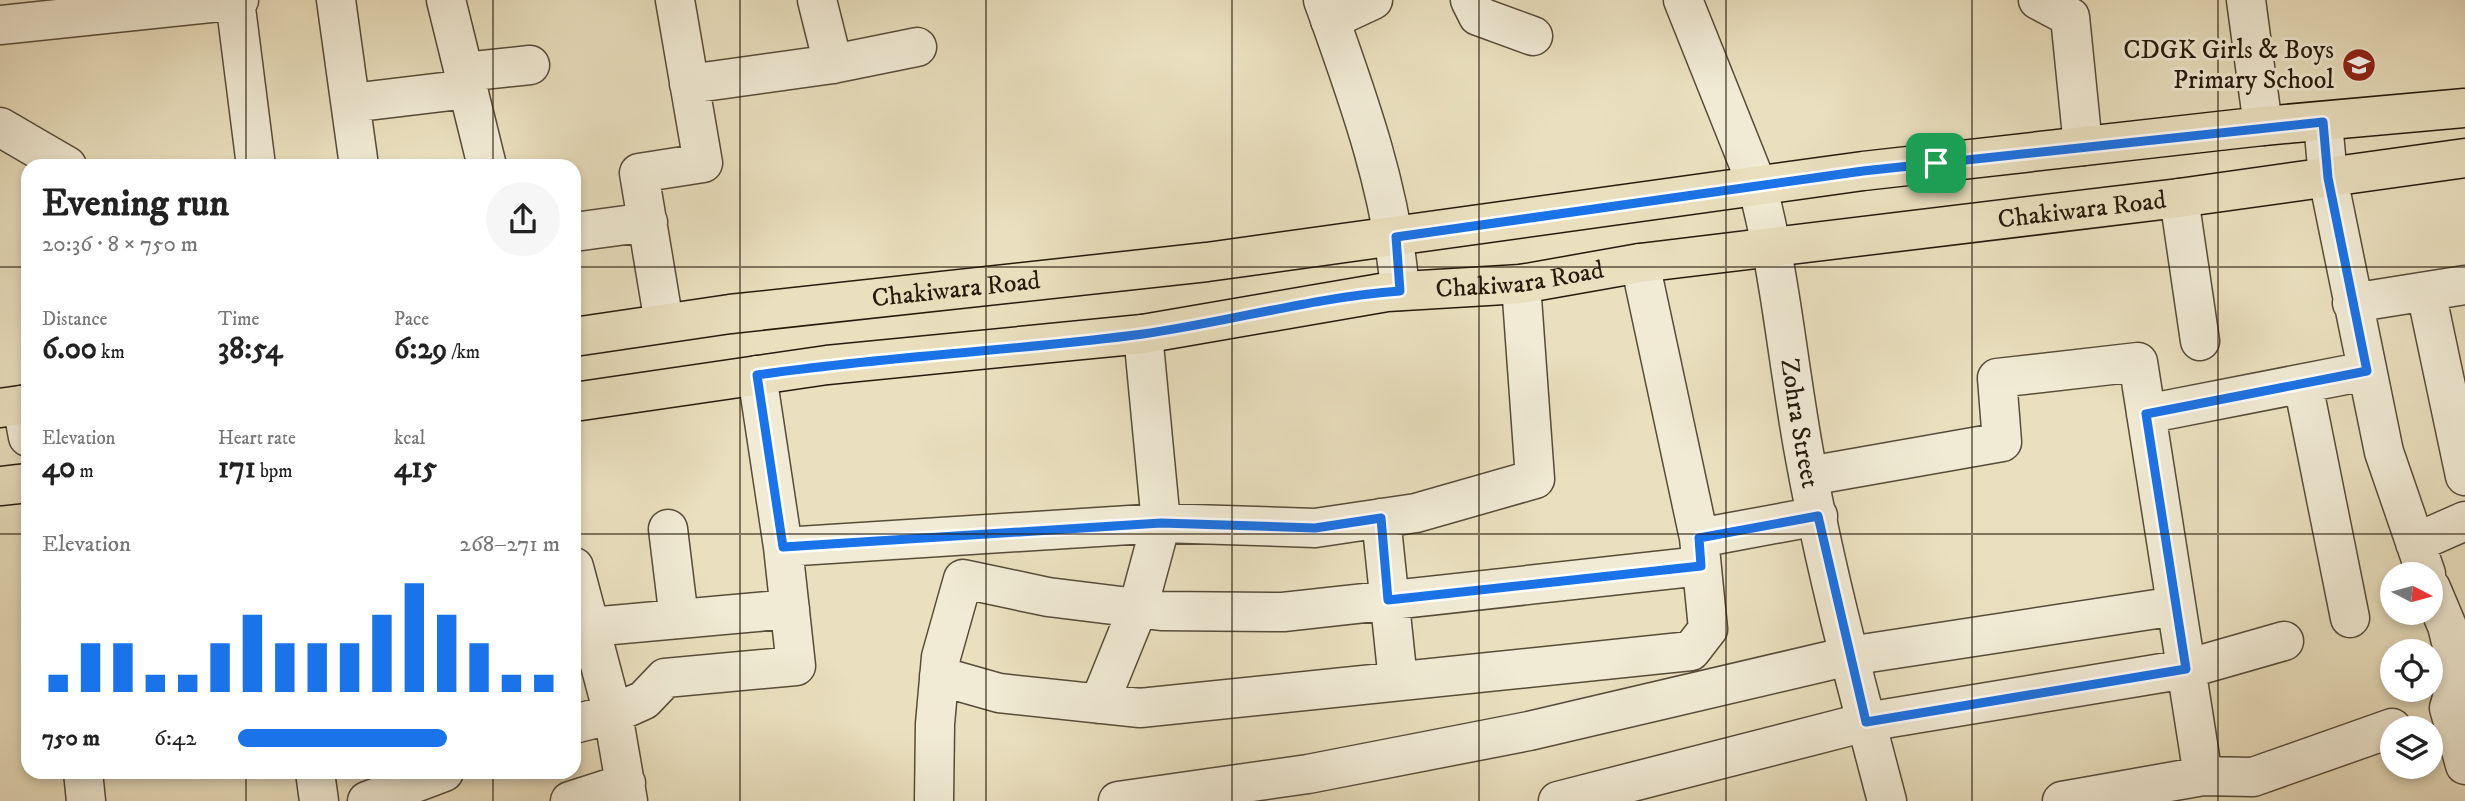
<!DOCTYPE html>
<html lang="en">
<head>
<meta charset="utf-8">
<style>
	:root { --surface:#fff; --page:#f6f6f6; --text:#222; --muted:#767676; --accent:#1a73e8 }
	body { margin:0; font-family:"IM FELL DW Pica",serif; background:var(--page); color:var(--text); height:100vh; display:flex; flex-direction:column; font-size:26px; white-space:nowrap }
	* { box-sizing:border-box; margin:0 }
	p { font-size:23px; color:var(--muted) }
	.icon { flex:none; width:38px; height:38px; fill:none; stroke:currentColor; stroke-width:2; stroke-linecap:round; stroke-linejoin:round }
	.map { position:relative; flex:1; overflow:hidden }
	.side { position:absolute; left:21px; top:159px; width:560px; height:620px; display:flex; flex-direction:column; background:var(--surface); border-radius:21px; box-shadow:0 4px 10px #0003 }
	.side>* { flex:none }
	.needle { width:46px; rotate:96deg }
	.buttons { position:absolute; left:2380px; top:562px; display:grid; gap:14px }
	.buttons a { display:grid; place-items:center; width:63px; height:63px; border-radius:50%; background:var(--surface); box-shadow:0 4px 10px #0003; font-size:35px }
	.pin { position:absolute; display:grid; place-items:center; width:60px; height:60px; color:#fff; margin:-30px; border-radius:14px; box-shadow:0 4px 10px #0006 }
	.round { display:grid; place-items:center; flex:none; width:74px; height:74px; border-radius:37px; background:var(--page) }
	.summary { display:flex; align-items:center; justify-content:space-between; height:119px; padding:0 21px }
	h1 { font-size:38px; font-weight:700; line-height:52px }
	.metrics { display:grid; grid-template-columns:repeat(3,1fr); gap:10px; height:119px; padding:7px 21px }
	.metrics div { display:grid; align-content:center }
	.metrics b { font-size:30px; font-weight:700 }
	.metrics small { font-size:19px; font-weight:400 }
	.metrics p { font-size:19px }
	.chart { height:196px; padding:14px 21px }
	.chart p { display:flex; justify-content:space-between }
	.chart svg { width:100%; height:126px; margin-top:7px; stroke:var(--accent); stroke-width:6 }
	ul { padding:0 21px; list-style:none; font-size:23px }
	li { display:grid; grid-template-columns:112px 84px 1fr; align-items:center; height:52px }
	li i { height:18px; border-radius:9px; background:var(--accent) }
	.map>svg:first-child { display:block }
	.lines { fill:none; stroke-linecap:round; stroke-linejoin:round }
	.minor-casing { stroke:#574c39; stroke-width:41 }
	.tertiary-casing { stroke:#574c39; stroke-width:41 }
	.primary-casing { stroke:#261b0c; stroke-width:41 }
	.minor { stroke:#f1ebd5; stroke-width:38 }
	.tertiary { stroke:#f1ebd5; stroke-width:38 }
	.primary { stroke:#eae0bf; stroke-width:38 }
	.route-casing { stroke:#fff; stroke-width:14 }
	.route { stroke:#1a73e8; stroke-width:9 }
	.grid { fill:none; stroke:#261b0c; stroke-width:2; stroke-opacity:0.55 }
	.labels { text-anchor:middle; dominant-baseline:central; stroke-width:6; stroke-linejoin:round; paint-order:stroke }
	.poi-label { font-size:26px; fill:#261b0c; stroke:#f1ebd5; text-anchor:end }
	.street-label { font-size:26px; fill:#261b0c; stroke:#f1ebd5 }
</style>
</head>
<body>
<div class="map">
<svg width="2465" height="801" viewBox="0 0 2465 801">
	<rect width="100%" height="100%" fill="#eae0bf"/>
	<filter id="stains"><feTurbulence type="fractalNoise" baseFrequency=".00286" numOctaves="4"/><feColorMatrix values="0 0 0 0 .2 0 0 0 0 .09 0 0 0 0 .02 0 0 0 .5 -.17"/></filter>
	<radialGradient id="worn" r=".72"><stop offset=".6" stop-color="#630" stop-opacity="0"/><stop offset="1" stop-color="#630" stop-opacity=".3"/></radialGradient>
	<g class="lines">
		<g class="minor-casing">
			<path id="minor" d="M235 0 256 166
				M336 0 359 166
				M446 0 487 166
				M817 0 833 64
				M1470 0 1478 16 1533 36
				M1683 0 1757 185
				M2038 0 2070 17 2083 146
				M2246 0 2263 126
				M1330 20 1373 0
				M0 25 239 0
				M464 72 530 65
				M689 84 833 64 917 47
				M351 103 468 89
				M2323 122 2328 178 2384 452 2426 574
				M0 127 67 166
				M2179 198 2200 341
				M574 232 648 222
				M2426 292 2465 476
				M2352 303 2465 285
				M664 323 639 173 703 163 675 0
				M2303 384 2350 618
				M2146 414 2366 371
				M1809 476 2002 442 1997 378 2138 362 2203 776
				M1381 518 1398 681
				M668 529 679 619
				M1699 538 1818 516
				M2415 543 2465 521
				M783 547 1161 523 1315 528 1416 513 1535 479 1521 284
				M574 567 613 714 628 801
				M2431 588 2447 626 2459 674 2449 708 2465 765
				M590 627 790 609
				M939 676 999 693 1140 708 1691 651 1708 629 1699 538 1640 263
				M1099 704 1138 608 1161 523 1143 334
				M574 724 613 714 644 700 665 678 796 666 783 547 757 375
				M315 772 319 801
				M367 801 444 772
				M570 801 626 783
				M934 801 935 724 941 657 963 579 1048 597 1161 611 1283 612 1701 566
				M1118 801 1308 774 1529 731 1849 656 2176 606
				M1558 801 1866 722 2186 669 2284 641
				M2062 801 2203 776 2253 777 2392 728"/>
		</g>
		<g class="tertiary-casing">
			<g id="tertiary">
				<path d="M1323 0C1357 95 1392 190 1400 291"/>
				<path id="s1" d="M1757 185C1781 275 1788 367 1805 458 1826 574 1857 687 1887 801"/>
				<path d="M22 405 28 437"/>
				<path d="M83 772 86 801"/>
			</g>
		</g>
		<g class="primary-casing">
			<g id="primary">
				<path id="s2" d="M574 337 730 314 1207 262 1863 171 2263 126 2465 108"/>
				<path id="s3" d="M574 402 827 365 1143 334 1387 292 1521 284 1640 263 2179 198 2465 158"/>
				<path d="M0 408 28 404"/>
				<path d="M0 486 28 483"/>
			</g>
		</g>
		<use href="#minor" class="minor"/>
		<use href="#tertiary" class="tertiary"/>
		<use href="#primary" class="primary"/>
	</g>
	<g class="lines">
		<g class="route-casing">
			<path id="route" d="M2323 122 2328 178 2367 371 2146 414 2186 669 1866 722 1818 516 1699 538 1701 566 1388 600 1381 518 1315 528 1161 523 783 547 757 375C885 356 1015 351 1143 334 1228 322 1315 297 1400 291L1396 237 1863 171Z"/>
		</g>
		<use href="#route" class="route"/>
	</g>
	<path class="grid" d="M246 0V166M493 0V166M740 0V801M986 0V801M1232 0V801M1479 0V801M1726 0V801M1972 0V801M2218 0V801M0 267H28M574 267H2465M0 534H28M574 534H2465M246 772V801M493 772V801"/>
	<defs>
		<g id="school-disc" transform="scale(1.75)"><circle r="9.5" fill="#8f2418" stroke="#f1ebd5"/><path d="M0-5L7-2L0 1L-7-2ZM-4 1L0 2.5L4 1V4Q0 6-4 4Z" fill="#fff"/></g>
	</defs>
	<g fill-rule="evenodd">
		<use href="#school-disc" x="2359" y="65"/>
	</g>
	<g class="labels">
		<g class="poi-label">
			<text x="2334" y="50">CDGK Girls &amp; Boys<tspan x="2334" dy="30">Primary School</tspan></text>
		</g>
		<g class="street-label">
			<text stroke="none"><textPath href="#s3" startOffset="1521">Chakiwara Road</textPath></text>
			<text stroke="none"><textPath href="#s3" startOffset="954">Chakiwara Road</textPath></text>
			<text stroke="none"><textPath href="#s2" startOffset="385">Chakiwara Road</textPath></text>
			<text stroke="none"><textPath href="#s1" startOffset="242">Zohra Street</textPath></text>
		</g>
	</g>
	<rect width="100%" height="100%" filter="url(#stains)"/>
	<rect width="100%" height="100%" fill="url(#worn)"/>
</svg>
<div class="buttons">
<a><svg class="needle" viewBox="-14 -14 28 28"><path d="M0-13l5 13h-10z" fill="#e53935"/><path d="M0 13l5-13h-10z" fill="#767676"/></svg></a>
<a><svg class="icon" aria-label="locate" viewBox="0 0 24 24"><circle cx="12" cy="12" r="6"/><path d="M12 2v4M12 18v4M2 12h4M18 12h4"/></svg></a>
<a><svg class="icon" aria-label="layers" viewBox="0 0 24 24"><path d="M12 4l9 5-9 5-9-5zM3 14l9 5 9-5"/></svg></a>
</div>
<div class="pin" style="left:1936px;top:163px;background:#1e9e55"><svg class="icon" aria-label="arrive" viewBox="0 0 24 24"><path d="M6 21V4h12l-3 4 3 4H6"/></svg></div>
<section class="side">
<div class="summary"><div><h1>Evening run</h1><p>20:36 · 8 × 750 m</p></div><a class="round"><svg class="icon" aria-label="share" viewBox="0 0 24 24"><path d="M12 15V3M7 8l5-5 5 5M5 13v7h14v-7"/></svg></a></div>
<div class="metrics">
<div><p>Distance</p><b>6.00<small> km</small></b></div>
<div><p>Time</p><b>38:54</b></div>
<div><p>Pace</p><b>6:29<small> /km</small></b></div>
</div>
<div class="metrics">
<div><p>Elevation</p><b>40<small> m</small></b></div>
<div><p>Heart rate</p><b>171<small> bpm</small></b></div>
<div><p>kcal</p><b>415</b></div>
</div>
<div class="chart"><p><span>Elevation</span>268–271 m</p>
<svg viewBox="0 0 160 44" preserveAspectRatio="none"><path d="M5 44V38M15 44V27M25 44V27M35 44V38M45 44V38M55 44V27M65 44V17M75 44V27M85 44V27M95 44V27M105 44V17M115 44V6M125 44V17M135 44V27M145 44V38M155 44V38"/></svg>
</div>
<ul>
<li><b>750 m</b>6:42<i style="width:65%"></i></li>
</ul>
</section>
</div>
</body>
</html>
